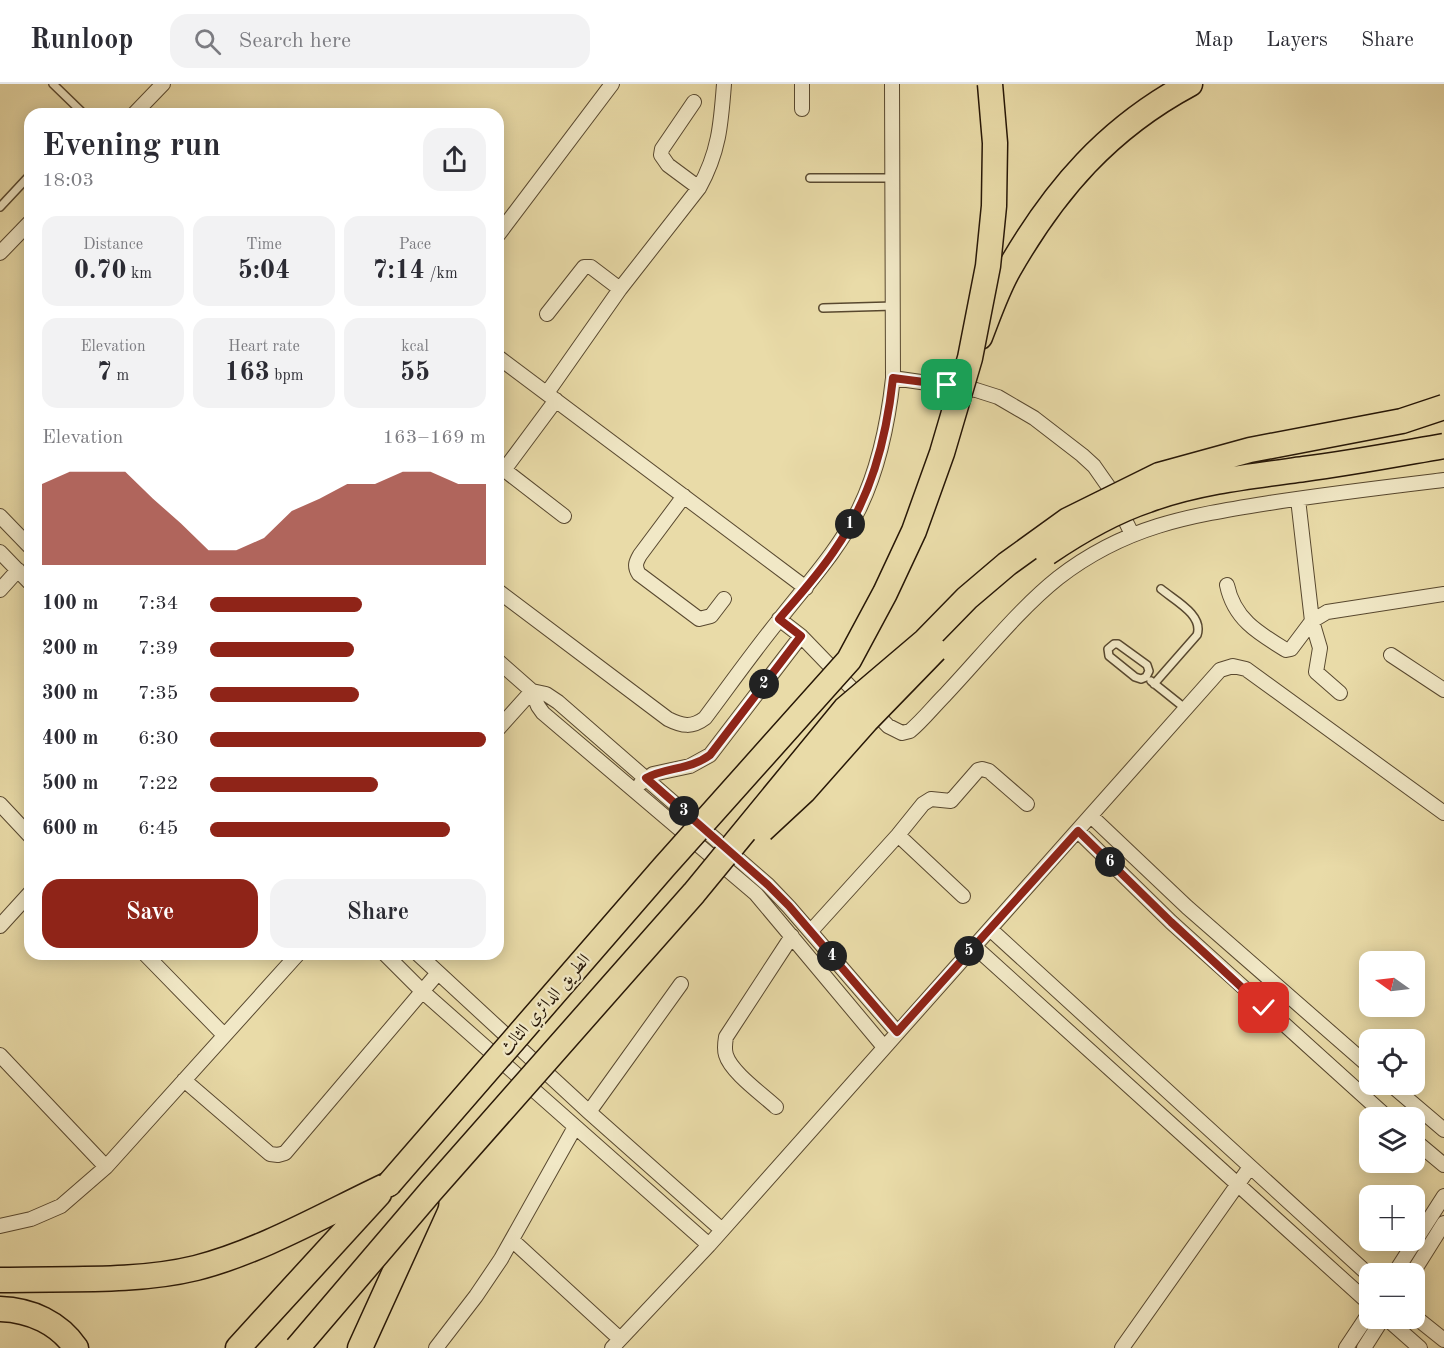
<!DOCTYPE html>
<html lang="en">
<head>
<meta charset="utf-8">
<style>
	:root { --surface:#fff; --page:#f2f2f3; --text:#2b2b33; --muted:#7c7c81; --line:#e1e1e2; --accent:#8f2418 }
	body { margin:0; font-family:"Old Standard TT",Amiri,serif; background:var(--page); color:var(--text); height:100vh; display:flex; flex-direction:column; font-size:22px; white-space:nowrap }
	* { box-sizing:border-box; margin:0 }
	p { font-size:20px; color:var(--muted) }
	.icon { flex:none; width:33px; height:33px; fill:none; stroke:currentColor; stroke-width:2; stroke-linecap:round; stroke-linejoin:round }
	.map { position:relative; flex:1; overflow:hidden }
	.side { position:absolute; left:24px; top:24px; width:480px; height:852px; display:flex; flex-direction:column; background:var(--surface); border-radius:18px; box-shadow:0 3px 15px #0003 }
	.side>* { flex:none }
	.needle { width:39px; rotate:284deg }
	.tools { position:absolute; left:1359px; top:867px; display:grid; gap:12px }
	.tools a { display:grid; place-items:center; width:66px; height:66px; border-radius:12px; background:var(--surface); box-shadow:0 3px 15px #0003; font-size:30px }
	.pin { position:absolute; display:grid; place-items:center; width:51px; height:51px; color:#fff; margin:-26px; border-radius:12px; box-shadow:0 3px 9px #0006 }
	.km { position:absolute; width:30px; height:30px; margin:-15px; border-radius:50%; background:#222; color:#fff; font-size:16px; line-height:30px; text-align:center }
	.round { display:grid; place-items:center; flex:none; width:63px; height:63px; border-radius:18px; background:var(--page) }
	.summary { display:flex; align-items:center; justify-content:space-between; height:102px; padding:0 18px }
	h1 { font-size:33px; font-weight:600; line-height:45px }
	.stats { display:grid; grid-template-columns:repeat(3,1fr); gap:9px; height:102px; padding:6px 18px }
	.stats div { display:grid; align-content:center; border-radius:15px; background:var(--page); text-align:center }
	.stats b { font-size:26px; font-weight:600 }
	.stats small { font-size:16px; font-weight:400 }
	.stats p { font-size:16px }
	.chart { height:168px; padding:12px 18px }
	.chart p { display:flex; justify-content:space-between }
	.chart svg { width:100%; height:108px; margin-top:6px; fill:var(--accent); opacity:.7 }
	.cta { display:flex; gap:12px; margin-top:auto; padding:12px 18px }
	.cta a { flex:1; height:69px; border-radius:18px; background:var(--accent); color:#fff; font-size:24px; font-weight:600; line-height:69px; text-align:center }
	.cta a+a { background:var(--page); color:var(--text) }
	ul { padding:0 18px; list-style:none; font-size:20px }
	li { display:grid; grid-template-columns:96px 72px 1fr; align-items:center; height:45px }
	li i { height:15px; border-radius:8px; background:var(--accent) }
	header { display:flex; align-items:center; gap:36px; box-sizing:border-box; height:84px; padding:0 30px; background:var(--surface); border-bottom:2px solid var(--line) }
	header strong { font-size:28px }
	nav { display:flex; gap:33px; margin-inline-start:auto; font-size:21px }
	.search { width:420px; height:54px; background:var(--page); display:flex; align-items:center; gap:15px; box-sizing:border-box; padding:0 21px; border-radius:18px; color:var(--muted); font-size:22px }
	.map>svg:first-child { display:block }
	.lines { fill:none; stroke-linecap:round; stroke-linejoin:round }
	.lane-casing { stroke:#58482f; stroke-width:10 }
	.street-casing { stroke:#58482f; stroke-width:16 }
	.highway-casing { stroke:#271707; stroke-width:27 }
	.lane { stroke:#f1e8c6; stroke-width:7 }
	.street { stroke:#f1e8c6; stroke-width:14 }
	.highway { stroke:#e9dba8; stroke-width:24 }
	.highway-bridge-casing { stroke:#271707; stroke-width:27; stroke-linecap:butt }
	.highway-bridge { stroke:#e9dba8; stroke-width:24 }
	.route-casing { stroke:#fff; stroke-width:12 }
	.route { stroke:#8f2418; stroke-width:8 }
	.labels { text-anchor:middle; dominant-baseline:central; stroke-width:4.5; stroke-linejoin:round; paint-order:stroke }
	.street-label { font-size:18px; fill:#271707; stroke:#f1e8c6 }
</style>
</head>
<body>
<header>
<strong>Runloop</strong>
<div class="search"><svg class="icon" aria-label="search" viewBox="0 0 24 24"><circle cx="10" cy="10" r="6"/><path d="M15 15l6 6"/></svg>Search here</div>
<nav><a>Map</a><a>Layers</a><a>Share</a></nav>
</header>
<div class="map">
<svg width="1444" height="1264" viewBox="0 0 1444 1264">
	<rect width="100%" height="100%" fill="#e9dba8"/>
	<filter id="stains"><feTurbulence type="fractalNoise" baseFrequency=".00333" numOctaves="4"/><feColorMatrix values="0 0 0 0 .2 0 0 0 0 .09 0 0 0 0 .02 0 0 0 .5 -.17"/></filter>
	<radialGradient id="worn" r=".72"><stop offset=".6" stop-color="#630" stop-opacity="0"/><stop offset="1" stop-color="#630" stop-opacity=".3"/></radialGradient>
	<g class="lines">
		<g class="lane-casing">
			<path id="lane" d="M53 0 84 30
				M810 94H893
				M0 123 30 91
				M823 224 894 222
				M1114 560H1118L1147 581 1149 587 1146 593 1141 595 1135 593 1109 572 1108 565Z
				M1151 597 1186 625
				M1154 600 1197 551C1204 531 1174 516 1161 505"/>
		</g>
		<g class="street-casing">
			<path id="street" d="M802 0V25
				M694 18 662 65 661 71 668 81 699 104
				M134 30 163 0
				M498 151 612 0
				M0 169 30 138
				M547 230 584 183H591L620 205
				M498 273 806 504
				M893 294 976 306 998 313 1034 334 1082 371 1094 382 1108 402 1132 450
				M547 309 620 205 699 104C719 68 721 40 724 0
				M498 381 564 432
				M504 386 556 316
				M684 412 640 471C636 478 634 482 639 490L699 535 711 532 724 515
				M1298 415 1312 537 1320 564 1316 588 1340 609
				M0 432 30 463
				M0 468 30 499
				M1227 501C1234 535 1258 549 1286 566L1291 565 1312 537 1327 528 1444 510
				M0 506 18 486
				M498 507 668 635C682 642 692 644 705 634 729 602 753 568 779 536 807 500 838 467 859 425 879 384 888 340 893 294L892 0
				M779 535 801 552 888 642 902 649 910 647C923 636 933 623 945 611 980 574 1019 525 1058 494 1125 442 1188 432 1269 419 1327 410 1386 403 1444 396
				M1391 571 1444 606
				M498 577 532 607 546 610 558 618 768 801 789 823 897 948
				M532 607 538 622 543 629 756 810 884 963
				M498 645 532 607
				M641 699 653 690 690 682 710 671 801 552
				M0 720 30 752
				M1091 732 1187 823 1370 983
				M1078 747 1171 838 1388 1034
				M898 751 963 812
				M0 842 30 809
				M990 845 1370 1192
				M811 847 898 751 923 720 931 715 951 717 978 686 982 685 989 687 1027 720
				M974 862 1370 1220
				M145 870 224 951
				M385 870 422 907 709 1161
				M418 870 589 1028 722 1146
				M0 971 106 1083
				M184 996 270 1070 278 1071 285 1069 437 890
				M1390 1000 1444 1046
				M776 1023C762 1010 731 988 726 971 724 965 725 959 726 953L792 852
				M589 1028 681 900
				M1414 1056 1444 1081
				M0 1142 31 1135 61 1122 106 1083 298 870
				M512 1156 620 1255
				M1394 1190 1444 1112
				M1412 1190 1444 1139
				M1414 1232 1444 1256
				M1386 1234 1420 1264
				M436 1264 476 1212 501 1175 575 1043
				M612 1264 709 1161 1220 586 1233 582 1246 585 1444 729
				M1122 1264 1250 1083
				M1346 1264 1370 1228
				M1364 1264 1383 1234"/>
		</g>
		<g class="highway-casing">
			<path id="highway" d="M980 253C989 230 997 206 1009 185 1055 105 1108 44 1190 0
				M0 1196C63 1194 135 1199 196 1184 260 1168 329 1128 389 1100
				M0 1225C31 1226 59 1239 76 1264
				M238 1264 379 1110
				M360 1264 426 1119"/>
		</g>
		<use href="#lane" class="lane"/>
		<use href="#street" class="street"/>
		<use href="#highway" class="highway"/>
		<g class="highway-bridge-casing">
			<path id="highway-bridge" d="M1047 469C1078 448 1112 428 1148 416 1197 398 1252 392 1304 385 1351 379 1398 370 1444 362
				M762 746 804 707 866 637 935 566
				M389 1100 664 783 849 576 885 509 914 447 942 369 970 274 988 182 994 122 995 59 990 0
				M297 1264 431 1107 694 809 845 625 925 557 967 514 1007 480 1068 436 1159 391 1250 366 1402 337 1444 323"/>
		</g>
		<use href="#highway-bridge" class="highway-bridge"/>
	</g>
	<g class="lines">
		<g class="route-casing">
			<path id="route" d="M947 301 893 294C886 357 871 414 834 467 818 491 798 513 779 535L801 552 710 671C690 686 667 683 646 694L768 801 789 822 897 948 1078 747 1171 838 1264 924"/>
		</g>
		<use href="#route" class="route"/>
	</g>
	<g class="labels">
		<g class="street-label">
			<text transform="translate(545 921) rotate(-49)">الطريق الدائري الثالث</text>
		</g>
	</g>
	<rect width="100%" height="100%" filter="url(#stains)"/>
	<rect width="100%" height="100%" fill="url(#worn)"/>
</svg>
<div class="tools">
<a><svg class="needle" viewBox="-14 -14 28 28"><path d="M0-13l5 13h-10z" fill="#e53935"/><path d="M0 13l5-13h-10z" fill="#7c7c81"/></svg></a>
<a><svg class="icon" aria-label="locate" viewBox="0 0 24 24"><circle cx="12" cy="12" r="6"/><path d="M12 2v4M12 18v4M2 12h4M18 12h4"/></svg></a>
<a><svg class="icon" aria-label="layers" viewBox="0 0 24 24"><path d="M12 4l9 5-9 5-9-5zM3 14l9 5 9-5"/></svg></a>
<a>+</a>
<a>−</a>
</div>
<div class="pin" style="left:947px;top:301px;background:#1e9e55"><svg class="icon" aria-label="arrive" viewBox="0 0 24 24"><path d="M6 21V4h12l-3 4 3 4H6"/></svg></div>
<div class="pin" style="left:1264px;top:924px;background:#d93025"><svg class="icon" aria-label="check" viewBox="0 0 24 24"><path d="M5 12l5 5 9-10"/></svg></div>
<b class="km" style="left:850px;top:440px">1</b>
<b class="km" style="left:764px;top:600px">2</b>
<b class="km" style="left:684px;top:727px">3</b>
<b class="km" style="left:832px;top:872px">4</b>
<b class="km" style="left:969px;top:867px">5</b>
<b class="km" style="left:1110px;top:778px">6</b>
<section class="side">
<div class="summary"><div><h1>Evening run</h1><p>18:03</p></div><a class="round"><svg class="icon" aria-label="share" viewBox="0 0 24 24"><path d="M12 15V3M7 8l5-5 5 5M5 13v7h14v-7"/></svg></a></div>
<div class="stats">
<div><p>Distance</p><b>0.70<small> km</small></b></div>
<div><p>Time</p><b>5:04</b></div>
<div><p>Pace</p><b>7:14<small> /km</small></b></div>
</div>
<div class="stats">
<div><p>Elevation</p><b>7<small> m</small></b></div>
<div><p>Heart rate</p><b>163<small> bpm</small></b></div>
<div><p>kcal</p><b>55</b></div>
</div>
<div class="chart"><p><span>Elevation</span>163–169 m</p>
<svg viewBox="0 0 160 44" preserveAspectRatio="none"><path d="M0 44V11L10 6L20 6L30 6L40 17L50 27L60 38L70 38L80 33L90 22L100 17L110 11L120 11L130 6L140 6L150 11L160 11V44z"/></svg>
</div>
<ul>
<li><b>100 m</b>7:34<i style="width:55%"></i></li>
<li><b>200 m</b>7:39<i style="width:52%"></i></li>
<li><b>300 m</b>7:35<i style="width:54%"></i></li>
<li><b>400 m</b>6:30<i style="width:100%"></i></li>
<li><b>500 m</b>7:22<i style="width:61%"></i></li>
<li><b>600 m</b>6:45<i style="width:87%"></i></li>
</ul>
<div class="cta"><a>Save</a><a>Share</a></div>
</section>
</div>
</body>
</html>
